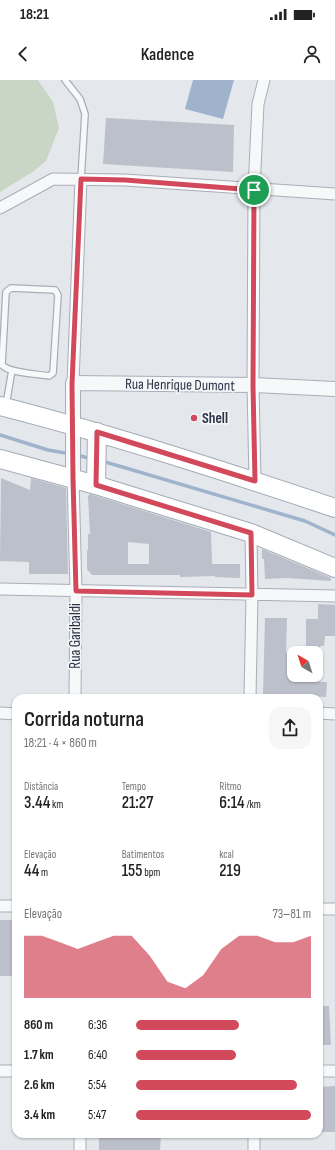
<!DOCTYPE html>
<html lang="pt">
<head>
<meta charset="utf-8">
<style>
	:root { --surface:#fff; --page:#f6f6f6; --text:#222; --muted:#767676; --accent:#d1495b }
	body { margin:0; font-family:"Sofia Sans Condensed",sans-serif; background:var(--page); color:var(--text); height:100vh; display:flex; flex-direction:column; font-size:15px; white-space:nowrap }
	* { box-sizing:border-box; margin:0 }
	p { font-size:13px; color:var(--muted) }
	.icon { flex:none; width:22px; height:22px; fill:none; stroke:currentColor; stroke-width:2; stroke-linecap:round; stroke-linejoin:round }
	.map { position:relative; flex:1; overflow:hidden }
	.drawer { position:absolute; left:12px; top:614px; width:311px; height:444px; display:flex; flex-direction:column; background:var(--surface); border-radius:12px; box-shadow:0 1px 3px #0004 }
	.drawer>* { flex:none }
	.needle { width:26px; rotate:321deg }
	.controls { position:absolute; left:287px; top:566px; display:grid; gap:8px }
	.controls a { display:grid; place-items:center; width:36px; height:36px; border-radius:8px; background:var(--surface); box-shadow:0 1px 3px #0004; font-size:20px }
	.pin { position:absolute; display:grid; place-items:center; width:34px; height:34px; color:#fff; margin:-17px; border:2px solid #fff; border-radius:50%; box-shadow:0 1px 4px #0007 }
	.round { display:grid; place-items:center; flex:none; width:42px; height:42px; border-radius:12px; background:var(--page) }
	.summary { display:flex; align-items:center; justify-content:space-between; height:68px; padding:0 12px }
	h1 { font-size:22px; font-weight:600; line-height:30px }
	.metrics { display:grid; grid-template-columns:repeat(3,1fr); gap:6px; height:68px; padding:4px 12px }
	.metrics div { display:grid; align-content:center }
	.metrics b { font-size:17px; font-weight:600 }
	.metrics small { font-size:11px; font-weight:400 }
	.metrics p { font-size:11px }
	.chart { height:112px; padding:8px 12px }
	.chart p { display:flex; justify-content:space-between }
	.chart svg { width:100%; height:72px; margin-top:4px; fill:var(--accent); opacity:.7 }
	ul { padding:0 12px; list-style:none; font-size:13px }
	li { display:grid; grid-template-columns:64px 48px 1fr; align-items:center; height:30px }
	li i { height:10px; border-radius:5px; background:var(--accent) }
	.status { display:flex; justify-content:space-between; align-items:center; height:28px; padding:0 20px; background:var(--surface); direction:ltr }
	.status svg { height:11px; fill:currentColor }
	header { display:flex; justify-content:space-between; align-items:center; height:52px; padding:0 12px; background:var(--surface); font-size:18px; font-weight:600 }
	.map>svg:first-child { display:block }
	.green { fill:#c9d6c5 }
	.water { fill:#9fb4cc }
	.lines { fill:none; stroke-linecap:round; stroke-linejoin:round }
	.stream { stroke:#9fb4cc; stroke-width:3.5 }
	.building { fill:#bbc0ca; fill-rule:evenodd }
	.service-casing { stroke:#a9aeb7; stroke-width:8 }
	.minor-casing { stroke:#a9aeb7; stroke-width:13 }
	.tertiary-casing { stroke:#a9aeb7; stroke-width:16 }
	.primary-casing { stroke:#a3abb8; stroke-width:20 }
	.service { stroke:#f7f8fa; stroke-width:5.5 }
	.minor { stroke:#f7f8fa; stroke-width:11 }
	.tertiary { stroke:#f7f8fa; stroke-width:14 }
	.primary { stroke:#fff; stroke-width:18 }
	.route-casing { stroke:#fff; stroke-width:8 }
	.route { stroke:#d1495b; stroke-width:5 }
	.poi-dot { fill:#d1495b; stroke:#f4f6f9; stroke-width:1.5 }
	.labels { text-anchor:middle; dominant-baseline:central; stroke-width:3.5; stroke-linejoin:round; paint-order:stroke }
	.street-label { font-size:15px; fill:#2b3445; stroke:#f4f6f9 }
	.poi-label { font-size:15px; font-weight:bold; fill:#2b3445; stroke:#f4f6f9; text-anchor:start }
</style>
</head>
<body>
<div class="status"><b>18:21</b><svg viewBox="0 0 49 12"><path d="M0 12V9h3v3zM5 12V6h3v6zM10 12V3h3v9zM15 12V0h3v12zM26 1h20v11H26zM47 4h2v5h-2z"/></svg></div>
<header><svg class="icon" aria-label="back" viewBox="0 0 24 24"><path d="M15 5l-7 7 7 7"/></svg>Kadence<svg class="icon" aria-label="person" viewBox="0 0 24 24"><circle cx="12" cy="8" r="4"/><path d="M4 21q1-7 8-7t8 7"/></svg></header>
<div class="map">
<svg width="335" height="1070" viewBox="0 0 335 1070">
	<rect width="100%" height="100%" fill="#e4e7ec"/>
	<path class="green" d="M0 0H38L53 22 59 48 46 81 34 91 0 112Z"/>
	<path class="water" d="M193 0H234L223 39 185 29Z"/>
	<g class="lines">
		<path class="stream" d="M0 355 48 370 71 374
			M77 375 92 379
			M102 381 305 441 335 455"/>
	</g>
	<path class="building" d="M106 38 234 45 233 92 103 84Z
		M1 398 30 410 31 398 66 408 68 494H29V482L0 481Z
		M90 414 211 452 212 484H240V498L215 497V496L180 497V495H92L87 489V470H88V454H90L88 416ZM128 462 149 464V484H128Z
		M262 469 331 498V501L287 498 265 499 264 479H262Z
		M318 524 335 525V556H325L324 566H320V573H306V539H318Z
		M265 538H287L286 573H294V595H319V602H327L326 617 284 615V616H263Z
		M0 840H16V896H0Z
		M319 926H329L331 965H319Z
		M335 1006V1052H319V1007Z
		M99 1054H122V1056L161 1054 160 1070H99Z"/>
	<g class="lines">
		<g class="service-casing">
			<path id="service" d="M65 0 80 19 85 34 81 99
				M11 208 55 210 58 215 53 293 49 296C38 294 9 293 2 285L6 212Z
				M6 325 12 290"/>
		</g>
		<g class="minor-casing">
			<path id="minor" d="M0 128 53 99 125 100 335 114
				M73 303 81 99
				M73 398 76 511 75 618
				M255 401 253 305 254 110 258 24 264 0
				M0 509 335 516
				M250 618 252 515 251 453
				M0 633 16 634
				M319 633 335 634
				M0 826H16
				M319 829H335
				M0 991H16
				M319 991H335
				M80 1054V1070
				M254 1054V1070"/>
		</g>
		<g class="tertiary-casing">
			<path id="tertiary" d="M73 398V303L253 305 335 309"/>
		</g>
		<g class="primary-casing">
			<path id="primary" d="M0 326C113 355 224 391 335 428
				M0 379 96 405 251 453 335 488
				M96 405 97 352"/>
		</g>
		<use href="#service" class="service"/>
		<use href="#minor" class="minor"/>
		<use href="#tertiary" class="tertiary"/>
		<use href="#primary" class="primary"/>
	</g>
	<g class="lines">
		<g class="route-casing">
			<path id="route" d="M81 99 125 100 254 110 253 306 255 401 97 352 96 405 251 453 252 515 76 511 73 398 72 304Z"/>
		</g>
		<use href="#route" class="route"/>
	</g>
	<circle class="poi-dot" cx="194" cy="338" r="4"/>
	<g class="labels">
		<g class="street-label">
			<text transform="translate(180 305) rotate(1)">Rua Henrique Dumont</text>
			<text transform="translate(75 556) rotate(-90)">Rua Garibaldi</text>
		</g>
		<g class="poi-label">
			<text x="202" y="338">Shell</text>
		</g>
	</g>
</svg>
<div class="controls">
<a><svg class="needle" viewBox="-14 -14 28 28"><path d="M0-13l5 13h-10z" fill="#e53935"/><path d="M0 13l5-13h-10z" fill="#767676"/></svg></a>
</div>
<div class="pin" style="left:254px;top:110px;background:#1e9e55"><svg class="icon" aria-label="arrive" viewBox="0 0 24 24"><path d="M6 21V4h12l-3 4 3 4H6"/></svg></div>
<section class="drawer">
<div class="summary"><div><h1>Corrida noturna</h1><p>18:21 · 4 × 860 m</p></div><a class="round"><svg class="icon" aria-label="share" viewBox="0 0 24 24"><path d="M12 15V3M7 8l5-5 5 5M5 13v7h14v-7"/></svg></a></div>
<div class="metrics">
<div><p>Distância</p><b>3.44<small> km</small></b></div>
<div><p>Tempo</p><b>21:27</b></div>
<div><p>Ritmo</p><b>6:14<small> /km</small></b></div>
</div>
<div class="metrics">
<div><p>Elevação</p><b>44<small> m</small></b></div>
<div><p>Batimentos</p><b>155<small> bpm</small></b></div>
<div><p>kcal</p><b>219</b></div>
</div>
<div class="chart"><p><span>Elevação</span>73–81 m</p>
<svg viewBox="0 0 160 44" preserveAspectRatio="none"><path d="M0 44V6L10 6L20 10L30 14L40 10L50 6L60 6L70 18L80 34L90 38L100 30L110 14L120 6L130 6L140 10L150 10L160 6V44z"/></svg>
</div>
<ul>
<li><b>860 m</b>6:36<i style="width:59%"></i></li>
<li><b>1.7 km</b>6:40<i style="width:57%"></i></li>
<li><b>2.6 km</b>5:54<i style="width:92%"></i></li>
<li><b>3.4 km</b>5:47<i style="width:100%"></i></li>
</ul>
</section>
</div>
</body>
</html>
